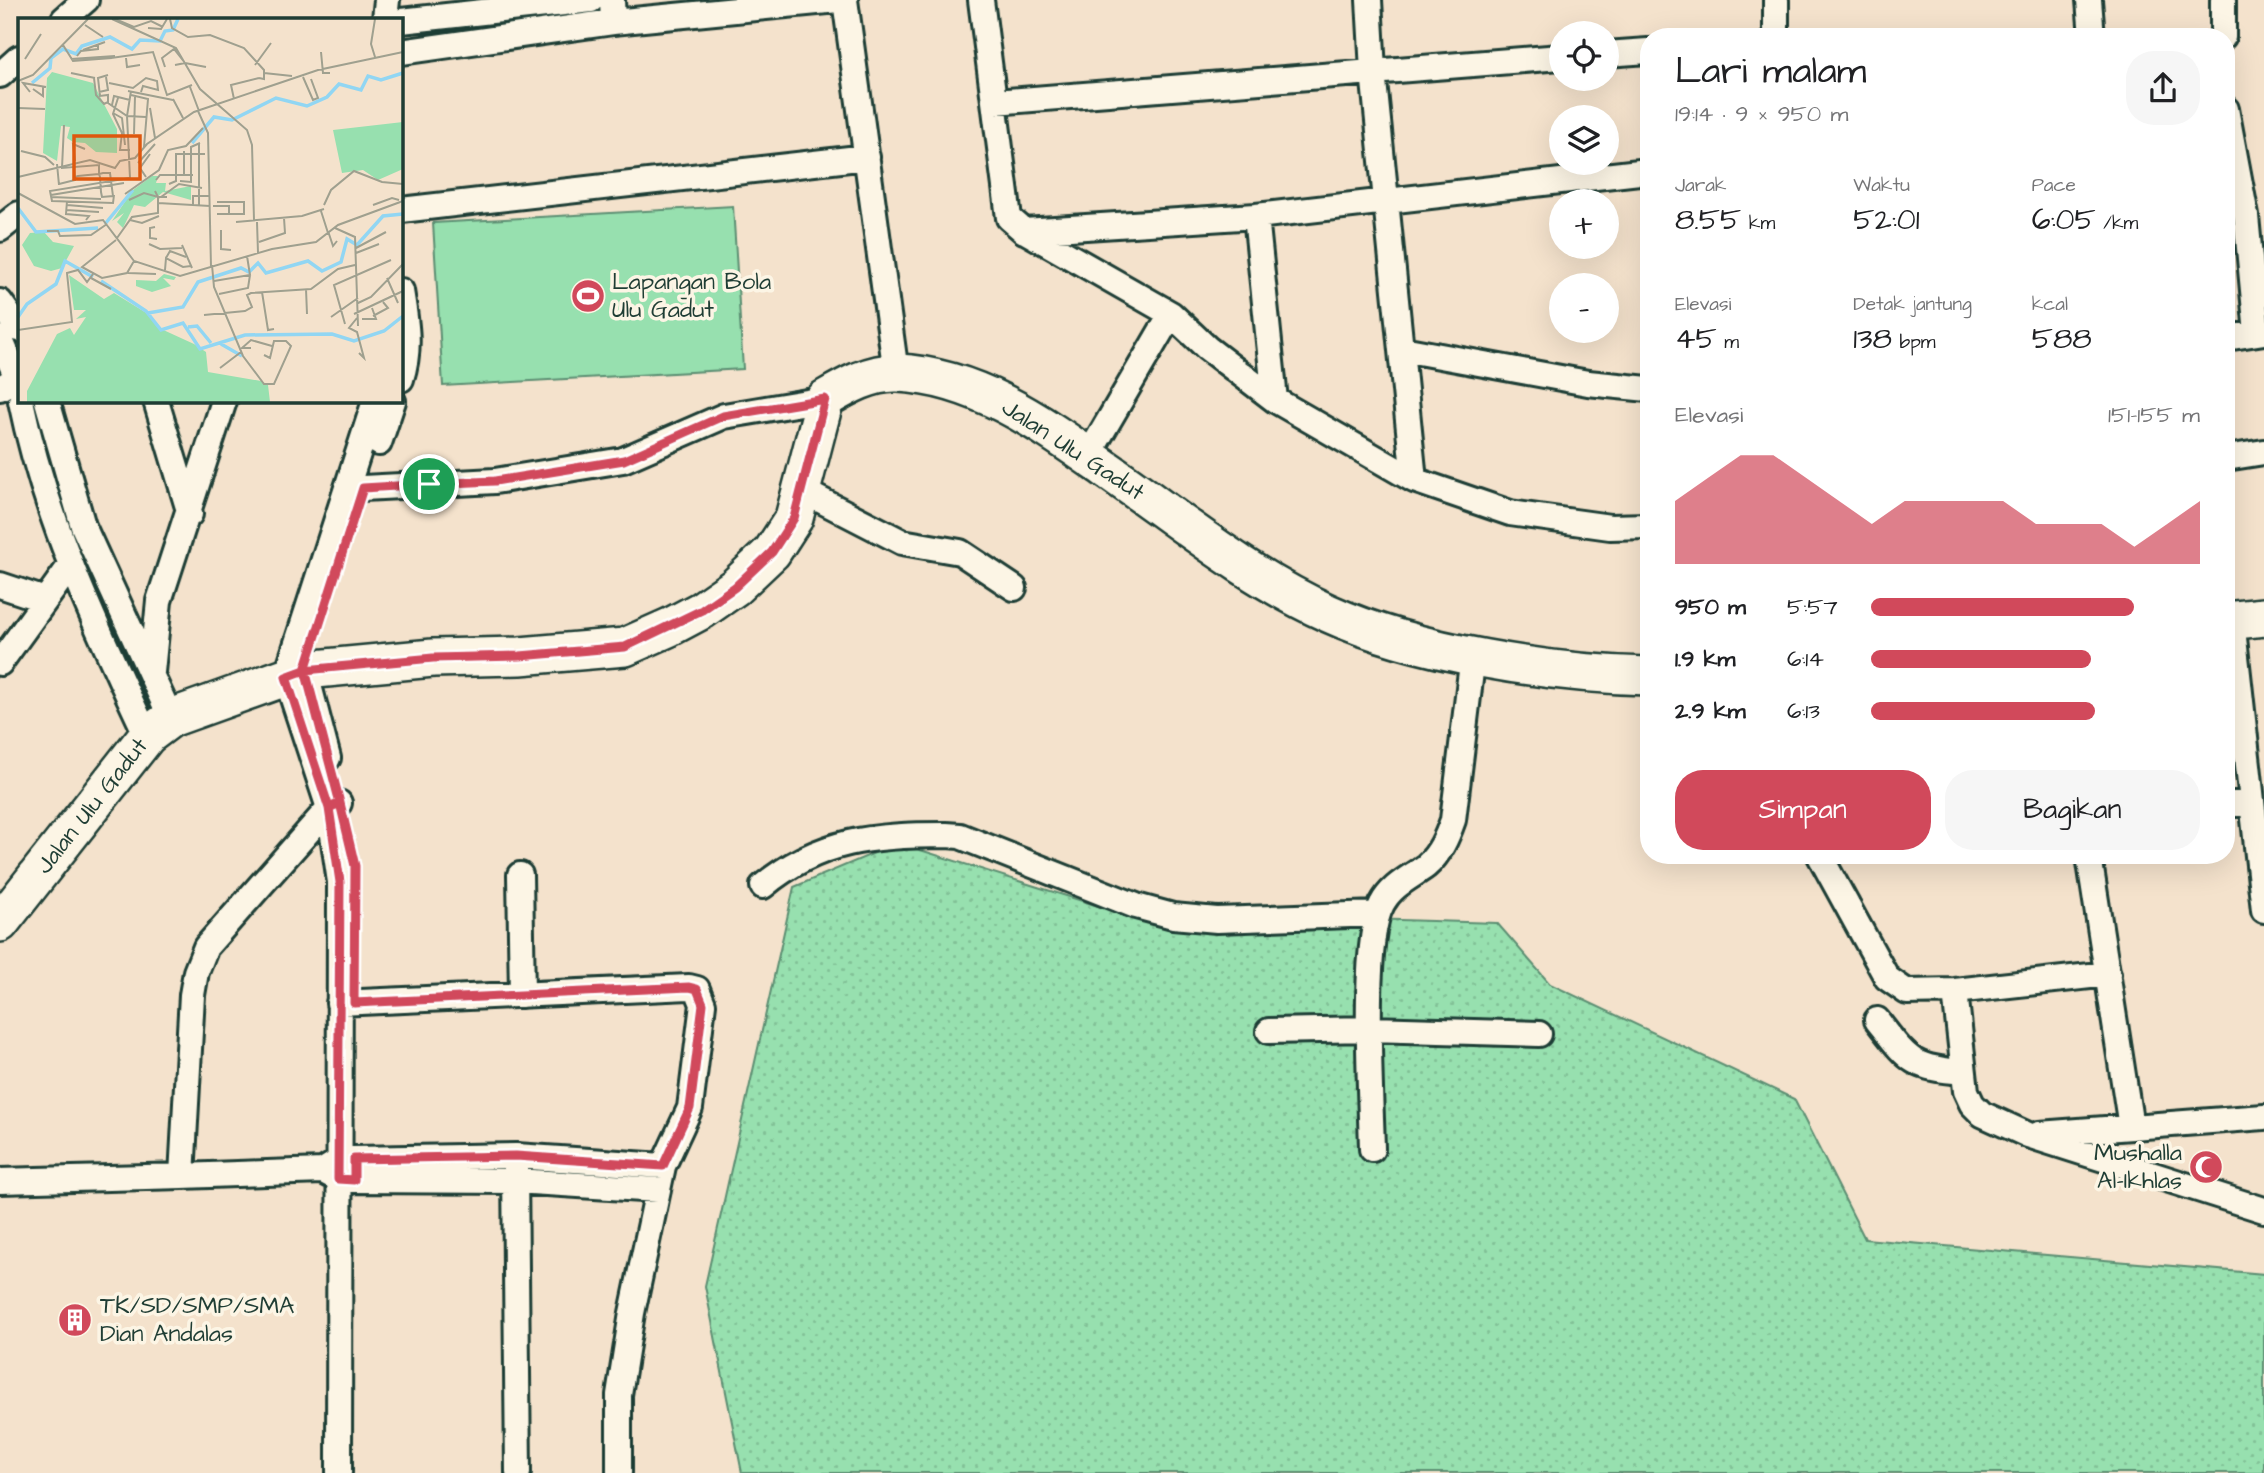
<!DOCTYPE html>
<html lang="id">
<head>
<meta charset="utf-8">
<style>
	:root { --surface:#fff; --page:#f6f6f6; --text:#202124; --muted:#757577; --accent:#d1495b }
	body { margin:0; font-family:"Architects Daughter",sans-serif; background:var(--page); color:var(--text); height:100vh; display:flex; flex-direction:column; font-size:26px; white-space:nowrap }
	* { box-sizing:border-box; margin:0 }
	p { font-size:23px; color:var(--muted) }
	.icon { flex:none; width:38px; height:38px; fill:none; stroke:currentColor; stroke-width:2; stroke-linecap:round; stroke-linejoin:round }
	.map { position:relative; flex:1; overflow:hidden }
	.drawer { position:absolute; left:1640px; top:28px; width:595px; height:836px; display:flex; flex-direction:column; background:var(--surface); border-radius:28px; box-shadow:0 7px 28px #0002 }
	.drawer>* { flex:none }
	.fabs { position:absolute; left:1549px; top:21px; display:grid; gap:14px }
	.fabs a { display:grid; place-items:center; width:70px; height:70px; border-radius:50%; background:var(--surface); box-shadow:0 7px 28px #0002; font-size:35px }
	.pin { position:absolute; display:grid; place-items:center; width:60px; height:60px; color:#fff; margin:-30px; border:4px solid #fff; border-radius:50%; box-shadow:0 2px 7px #0007 }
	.round { display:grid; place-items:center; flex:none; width:74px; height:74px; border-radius:28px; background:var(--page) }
	.headline { display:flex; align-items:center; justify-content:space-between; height:119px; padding:0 35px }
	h1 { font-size:38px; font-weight:600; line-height:52px }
	.stats { display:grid; grid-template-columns:repeat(3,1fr); gap:10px; height:119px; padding:7px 35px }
	.stats div { display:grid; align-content:center }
	.stats b { font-size:30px; font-weight:600 }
	.stats small { font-size:19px; font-weight:400 }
	.stats p { font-size:19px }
	.chart { height:196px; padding:14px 35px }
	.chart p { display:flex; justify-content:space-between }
	.chart svg { width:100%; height:126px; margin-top:7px; fill:var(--accent); opacity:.7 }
	.button { display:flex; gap:14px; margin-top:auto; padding:14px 35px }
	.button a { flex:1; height:80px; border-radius:28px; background:var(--accent); color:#fff; font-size:28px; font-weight:600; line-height:80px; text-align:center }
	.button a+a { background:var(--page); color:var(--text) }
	ul { padding:0 35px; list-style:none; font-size:23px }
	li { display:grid; grid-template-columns:112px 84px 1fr; align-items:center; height:52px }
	li i { height:18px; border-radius:9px; background:var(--accent) }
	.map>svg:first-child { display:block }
	.grass { fill:url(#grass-dots); stroke:#5b8e72; stroke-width:2 }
	.pitch { fill:#97e0af; stroke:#5b8e72; stroke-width:2 }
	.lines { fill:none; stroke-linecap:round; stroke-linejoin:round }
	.street-casing { stroke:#1f3d34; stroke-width:30 }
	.secondary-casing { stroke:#1f3d34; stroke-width:42 }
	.street { stroke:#fcf5e5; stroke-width:24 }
	.secondary { stroke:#fcf5e5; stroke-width:37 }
	.route-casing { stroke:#fff; stroke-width:14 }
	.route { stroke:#d1495b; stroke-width:9 }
	.labels { text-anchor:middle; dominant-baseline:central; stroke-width:7; stroke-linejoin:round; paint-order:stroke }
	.poi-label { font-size:24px; fill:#1f3d34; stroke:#fcf5e5; text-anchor:start }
	.street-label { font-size:24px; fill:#1f3d34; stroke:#fcf5e5 }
	.inset-river { fill:none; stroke:#91d6f3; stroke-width:3.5 }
	.inset-road { fill:none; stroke:#9fa08f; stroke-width:2 }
	.view { fill:#de580e; fill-opacity:0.15; stroke:#de580e; stroke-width:3.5 }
	.inset-edge { fill:none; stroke:#1f3d34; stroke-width:3.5 }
</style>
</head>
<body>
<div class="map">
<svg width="2264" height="1473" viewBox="0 0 2264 1473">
	<defs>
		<pattern id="grass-dots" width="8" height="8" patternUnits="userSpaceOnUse" patternTransform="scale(1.75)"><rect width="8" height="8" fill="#97e0af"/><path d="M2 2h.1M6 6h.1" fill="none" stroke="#82c197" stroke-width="1.8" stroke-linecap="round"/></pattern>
	</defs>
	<rect width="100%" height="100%" fill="#f4e2cc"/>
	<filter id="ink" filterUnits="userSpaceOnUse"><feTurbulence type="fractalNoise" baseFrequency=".0143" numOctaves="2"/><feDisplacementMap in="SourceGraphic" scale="14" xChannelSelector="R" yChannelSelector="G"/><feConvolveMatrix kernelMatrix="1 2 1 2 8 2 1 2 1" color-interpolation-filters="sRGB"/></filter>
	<g filter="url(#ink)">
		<path class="grass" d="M898 843 1114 911 1497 923 1550 984 1794 1099 1865 1239 2264 1274V1473H742L705 1286 794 887Z"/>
		<path class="pitch" d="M733 206 743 369 443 386 433 223Z"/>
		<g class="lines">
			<g class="street-casing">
				<path id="street" d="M612 0 613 22
					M845 0 896 373
					M981 0 1009 218 1024 231 1256 216 1648 171
					M1369 0 1373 71 1414 480 1510 513 1610 527 1648 526
					M1776 0V37
					M2089 0 2092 37
					M2223 0V37
					M64 19 86 0
					M385 19 387 0
					M401 21 591 0
					M401 52 613 22 838 0
					M1606 54 1648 51
					M0 75 19 58
					M995 102 1561 57
					M2226 109 2246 216 2257 333
					M401 210 867 157
					M1256 216 1275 400
					M0 229 19 214
					M1027 232 1171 314 1207 348 1275 400 1414 480
					M401 291C406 322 411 348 401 379
					M0 302 19 329
					M0 338 17 378 0 388
					M2226 338 2264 332
					M1402 349 1588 383 1648 389
					M21 401C45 519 96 627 147 736
					M47 401 83 526 171 718
					M156 401 190 514
					M379 443 393 401
					M1088 456 1171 314
					M2226 458 2264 452
					M348 485 363 488 495 481 623 460 724 416 825 399
					M801 490 902 542 960 552 1014 588
					M0 585 45 600
					M2232 620 2264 910
					M309 658 305 670 328 758
					M0 663 70 566
					M152 672 159 601 224 401
					M339 803 329 808 206 947 196 972 192 995 182 1176 323 1171 338 1179 354 1180 515 1181 658 1190
					M2226 805 2250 802
					M1820 856 1887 978 1907 992 1955 991 2108 974
					M2089 856 2131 1127
					M520 875 522 995
					M763 886C819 839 875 835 946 835L960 836 1136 906 1173 916 1217 920 1377 914
					M1955 991 1966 1091 1972 1104 1982 1114 2028 1135 2264 1210
					M339 1003 689 987 697 989 703 1004 690 1108 663 1166 632 1313 619 1395V1473
					M1877 1020C1909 1061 1911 1068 1964 1072
					M1269 1031 1370 1029 1539 1034
					M2039 1134 2264 1117
					M1372 1149C1371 1100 1361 941 1382 904 1392 885 1410 878 1426 866 1440 854 1447 837 1453 820L1473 655
					M515 1168 518 1473
					M326 1169 339 1161 354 1159 516 1156 663 1166
					M0 1181 182 1176
					M339 1473 340 882 329 808 286 677 375 401"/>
			</g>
			<g class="secondary-casing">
				<path id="secondary" d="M2226 621 2264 617
					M0 923 147 736 171 718 305 670 433 658 520 656 625 647 670 627 702 610 735 587 772 552 794 518 825 399C847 386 871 372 898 373 978 377 1043 425 1106 469 1178 519 1248 577 1328 613 1416 653 1552 674 1648 676"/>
			</g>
			<use href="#street" class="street"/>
			<use href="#secondary" class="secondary"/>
		</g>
	</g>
	<g class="lines" filter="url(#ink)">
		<g class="route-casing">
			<path id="route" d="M429 484 363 488 305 670 340 803 329 808 340 882 338 1179 354 1180V1159L516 1156 663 1166 690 1108 703 1004 697 989 689 987 354 1003 355 866 340 803 329 808 286 677 305 670 433 658 520 656 625 647 702 610 735 587 772 552 794 518 825 399 723 416 624 460 495 481 429 484"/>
		</g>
		<use href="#route" class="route"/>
	</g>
	<defs>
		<g id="stadium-disc" transform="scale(1.75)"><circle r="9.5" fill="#d1495b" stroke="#fcf5e5"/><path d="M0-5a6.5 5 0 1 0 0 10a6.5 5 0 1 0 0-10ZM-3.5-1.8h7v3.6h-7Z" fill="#fff"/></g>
		<g id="mosque-disc" transform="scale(1.75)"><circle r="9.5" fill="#d1495b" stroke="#fcf5e5"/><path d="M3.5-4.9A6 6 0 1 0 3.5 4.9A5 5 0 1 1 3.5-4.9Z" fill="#fff"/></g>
		<g id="building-disc" transform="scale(1.75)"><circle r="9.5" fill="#d1495b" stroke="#fcf5e5"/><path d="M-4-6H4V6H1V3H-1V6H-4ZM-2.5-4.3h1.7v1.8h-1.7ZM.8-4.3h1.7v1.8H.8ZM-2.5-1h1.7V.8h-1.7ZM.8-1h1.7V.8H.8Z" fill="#fff"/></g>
	</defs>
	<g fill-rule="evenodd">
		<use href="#stadium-disc" x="588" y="296"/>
		<use href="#mosque-disc" x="2206" y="1167"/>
		<use href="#building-disc" x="75" y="1320"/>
	</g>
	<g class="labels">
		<g class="poi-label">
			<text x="612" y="282">Lapangan Bola<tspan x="612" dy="28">Ulu Gadut</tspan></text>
			<text x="2182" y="1153" text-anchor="end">Mushalla<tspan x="2182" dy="28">Al-Ikhlas</tspan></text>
			<text x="100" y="1306">TK/SD/SMP/SMA<tspan x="100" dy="28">Dian Andalas</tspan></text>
		</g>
		<g class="street-label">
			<text transform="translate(1073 450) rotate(33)">Jalan Ulu Gadut</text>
			<text transform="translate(92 806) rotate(-52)">Jalan Ulu Gadut</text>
		</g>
	</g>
	<g transform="translate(18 18)">
		<rect width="385" height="385" fill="#f4e2cc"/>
		<path d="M34 54 75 65 99 111V135L78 134 67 125 55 124 49 120 52 109 43 108 39 143 25 135 29 60ZM385 104V151L360 162 345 152 324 155 315 112Z" fill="#97e0af"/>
		<path d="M134 158H140L138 165H148L147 173 173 168V182L145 174 127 189 116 187 105 210 99 204 106 195 94 203 115 172ZM26 214 35 224 56 228 44 250 33 253 16 248 4 227 12 215ZM146 256 158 259 156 262 145 260 153 268 134 274 118 268V262L138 263ZM51 257 86 281 96 275 130 296 141 310 176 326 188 334 190 354 243 363 250 367 252 384H9V373L39 316 52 310 56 317 68 299 58 301 68 292H56Z" fill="#97e0af"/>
		<path class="inset-river" d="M14 65 32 50 33 40 45 31 58 36 64 28 92 19 114 31 122 22 142 23 147 13 155 12 160 1M174 125 196 99 214 102 258 80 289 88 309 79 321 66 343 72 350 58 363 62 385 55M0 190 18 214 80 210M87 206 115 172M83 263 128 293 143 312 165 305 182 331 227 317 314 316 336 323 366 313 385 298M130 295 165 289 180 264 223 250 231 254 240 245 248 255 290 243 304 253 323 244 329 221 339 227 365 198 385 196M0 299 9 286 38 266 47 243 75 259M170 309 179 308 193 325M203 326 224 338"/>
		<path class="inset-road" d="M94 1 158 30 182 71 229 112 234 127 236 202M97 1 116 9 133 3 145 9M152 1 154 10 170 19 192 17 226 30 246 52V61L241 60M357 1 353 26 357 39M67 7 85 19M130 10 143 11 149 1M45 27 55 43 94 40M65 32 87 24M303 34 305 55H312M59 38 63 33 80 31V26M93 40 135 34 149 77 174 67M108 40 109 49 122 47M7 41 23 16M53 41 97 38M167 45 188 49M237 47 253 25M147 49 144 40 156 31 167 45 157 47M53 55 77 60M246 55 274 58M90 57 80 60 82 78 90 77V85L109 98 128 99M285 59 295 82 300 80 293 61M76 60 78 77 86 86 90 84M0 63 15 57 70 1M91 65 115 70 128 60 139 63 140 72 125 68 123 74M172 69 181 93M15 71 25 78V69M110 73 155 82M12 74 5 65 28 69M81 74 90 72 88 59M113 77 130 81 126 129M100 80 95 96 104 115 102 132H112M155 81 165 100M216 81 213 67 241 60M94 87 96 78 112 82M0 90 27 91M132 90 137 120M180 93 190 115 193 249M95 95 104 100 107 127M46 107 44 150 81 147V156L82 159 83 174 84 179 95 178 92 155H85L81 156 70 157 60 158 57 159M116 116 117 78M181 125V187M3 133 27 139 36 147M57 143 55 126 67 131M120 145 137 126M39 146 41 167M166 158V133M0 159 72 142 97 150 102 143 117 140 129 126 176 94 300 52 385 34M128 159 122 150 132 136M138 162 142 157H175M162 163 173 164V129L182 125M41 166 57 162 56 152M151 166 158 163V136H187M0 175 57 206 85 202 116 243 162 258 254 231 298 224 320 207 385 183M107 176 141 152 150 132 168 128 185 110M33 177 106 165M96 177 95 185 34 183 32 173 112 160 109 98 113 73M33 179 83 181M143 179 161 166 184 170M111 182 126 175 140 179 137 173M49 183 48 196 71 198 68 202M140 185 192 188M49 187 85 190M175 187V178H191M306 187 313 172 336 153 364 164 385 166M355 187 374 180 381 182M195 188H211V196M48 192 81 194M303 193 310 215M199 196H226V184H199M112 202 124 205 141 198M218 204 284 198 306 191M239 204 240 235M137 209 132 210V220L139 221M317 210 337 219 340 308M203 212V231L213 232M29 213H40L42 218 73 217 89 206M310 213 315 228 319 223M99 220 114 199 140 195V179H149M98 222 64 249 84 260 109 255 116 243M241 224 267 215 266 200M131 226 142 231 164 230M164 227 174 250M338 230 368 214M338 235 361 226M148 240 152 233 168 239M194 247 196 269 225 338 246 366H256L273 328 268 323H256L252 340 246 337M147 252 148 240 165 249 173 248M110 255 138 256M73 260 93 271M369 260 380 285M196 263 232 257 229 238M288 271 289 296M244 274 250 312 256 311M201 276 230 270 232 257M340 285 353 279 385 246M336 296 385 273M186 297 227 293 234 289 229 277 233 275 293 271 320 251 337 247M355 298 370 290 365 284M313 299 340 280M339 300 331 310 339 314 346 340 341 335M344 301H358L354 290M327 306 316 267 373 242M0 312 54 304 49 255 60 252 69 264 75 256M233 330H224L233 322 254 328M202 350 223 334"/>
		<path class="view" d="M56 118H122V161H56Z"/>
		<rect width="385" height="385" class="inset-edge"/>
	</g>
</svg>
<div class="fabs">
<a><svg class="icon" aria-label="locate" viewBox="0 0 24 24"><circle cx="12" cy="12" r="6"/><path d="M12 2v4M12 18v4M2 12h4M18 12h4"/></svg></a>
<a><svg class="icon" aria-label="layers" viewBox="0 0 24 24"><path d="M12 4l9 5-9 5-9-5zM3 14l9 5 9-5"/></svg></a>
<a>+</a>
<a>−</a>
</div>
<div class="pin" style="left:429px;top:484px;background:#1e9e55"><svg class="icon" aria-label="arrive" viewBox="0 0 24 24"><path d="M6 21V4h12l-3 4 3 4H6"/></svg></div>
<section class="drawer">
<div class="headline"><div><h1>Lari malam</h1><p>19:14 · 9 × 950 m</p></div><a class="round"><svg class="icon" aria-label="share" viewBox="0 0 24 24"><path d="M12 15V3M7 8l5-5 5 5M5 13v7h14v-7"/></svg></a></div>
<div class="stats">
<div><p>Jarak</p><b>8.55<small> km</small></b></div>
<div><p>Waktu</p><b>52:01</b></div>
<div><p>Pace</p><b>6:05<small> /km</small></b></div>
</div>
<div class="stats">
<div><p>Elevasi</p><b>45<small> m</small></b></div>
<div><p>Detak jantung</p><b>138<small> bpm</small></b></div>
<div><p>kcal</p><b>588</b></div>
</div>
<div class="chart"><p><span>Elevasi</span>151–155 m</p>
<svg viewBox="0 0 160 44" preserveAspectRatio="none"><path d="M0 44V22L10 14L20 6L30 6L40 14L50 22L60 30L70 22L80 22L90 22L100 22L110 30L120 30L130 30L140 38L150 30L160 22V44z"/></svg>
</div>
<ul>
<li><b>950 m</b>5:57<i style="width:80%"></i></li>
<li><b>1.9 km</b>6:14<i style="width:67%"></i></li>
<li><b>2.9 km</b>6:13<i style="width:68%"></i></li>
</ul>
<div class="button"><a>Simpan</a><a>Bagikan</a></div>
</section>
</div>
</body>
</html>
